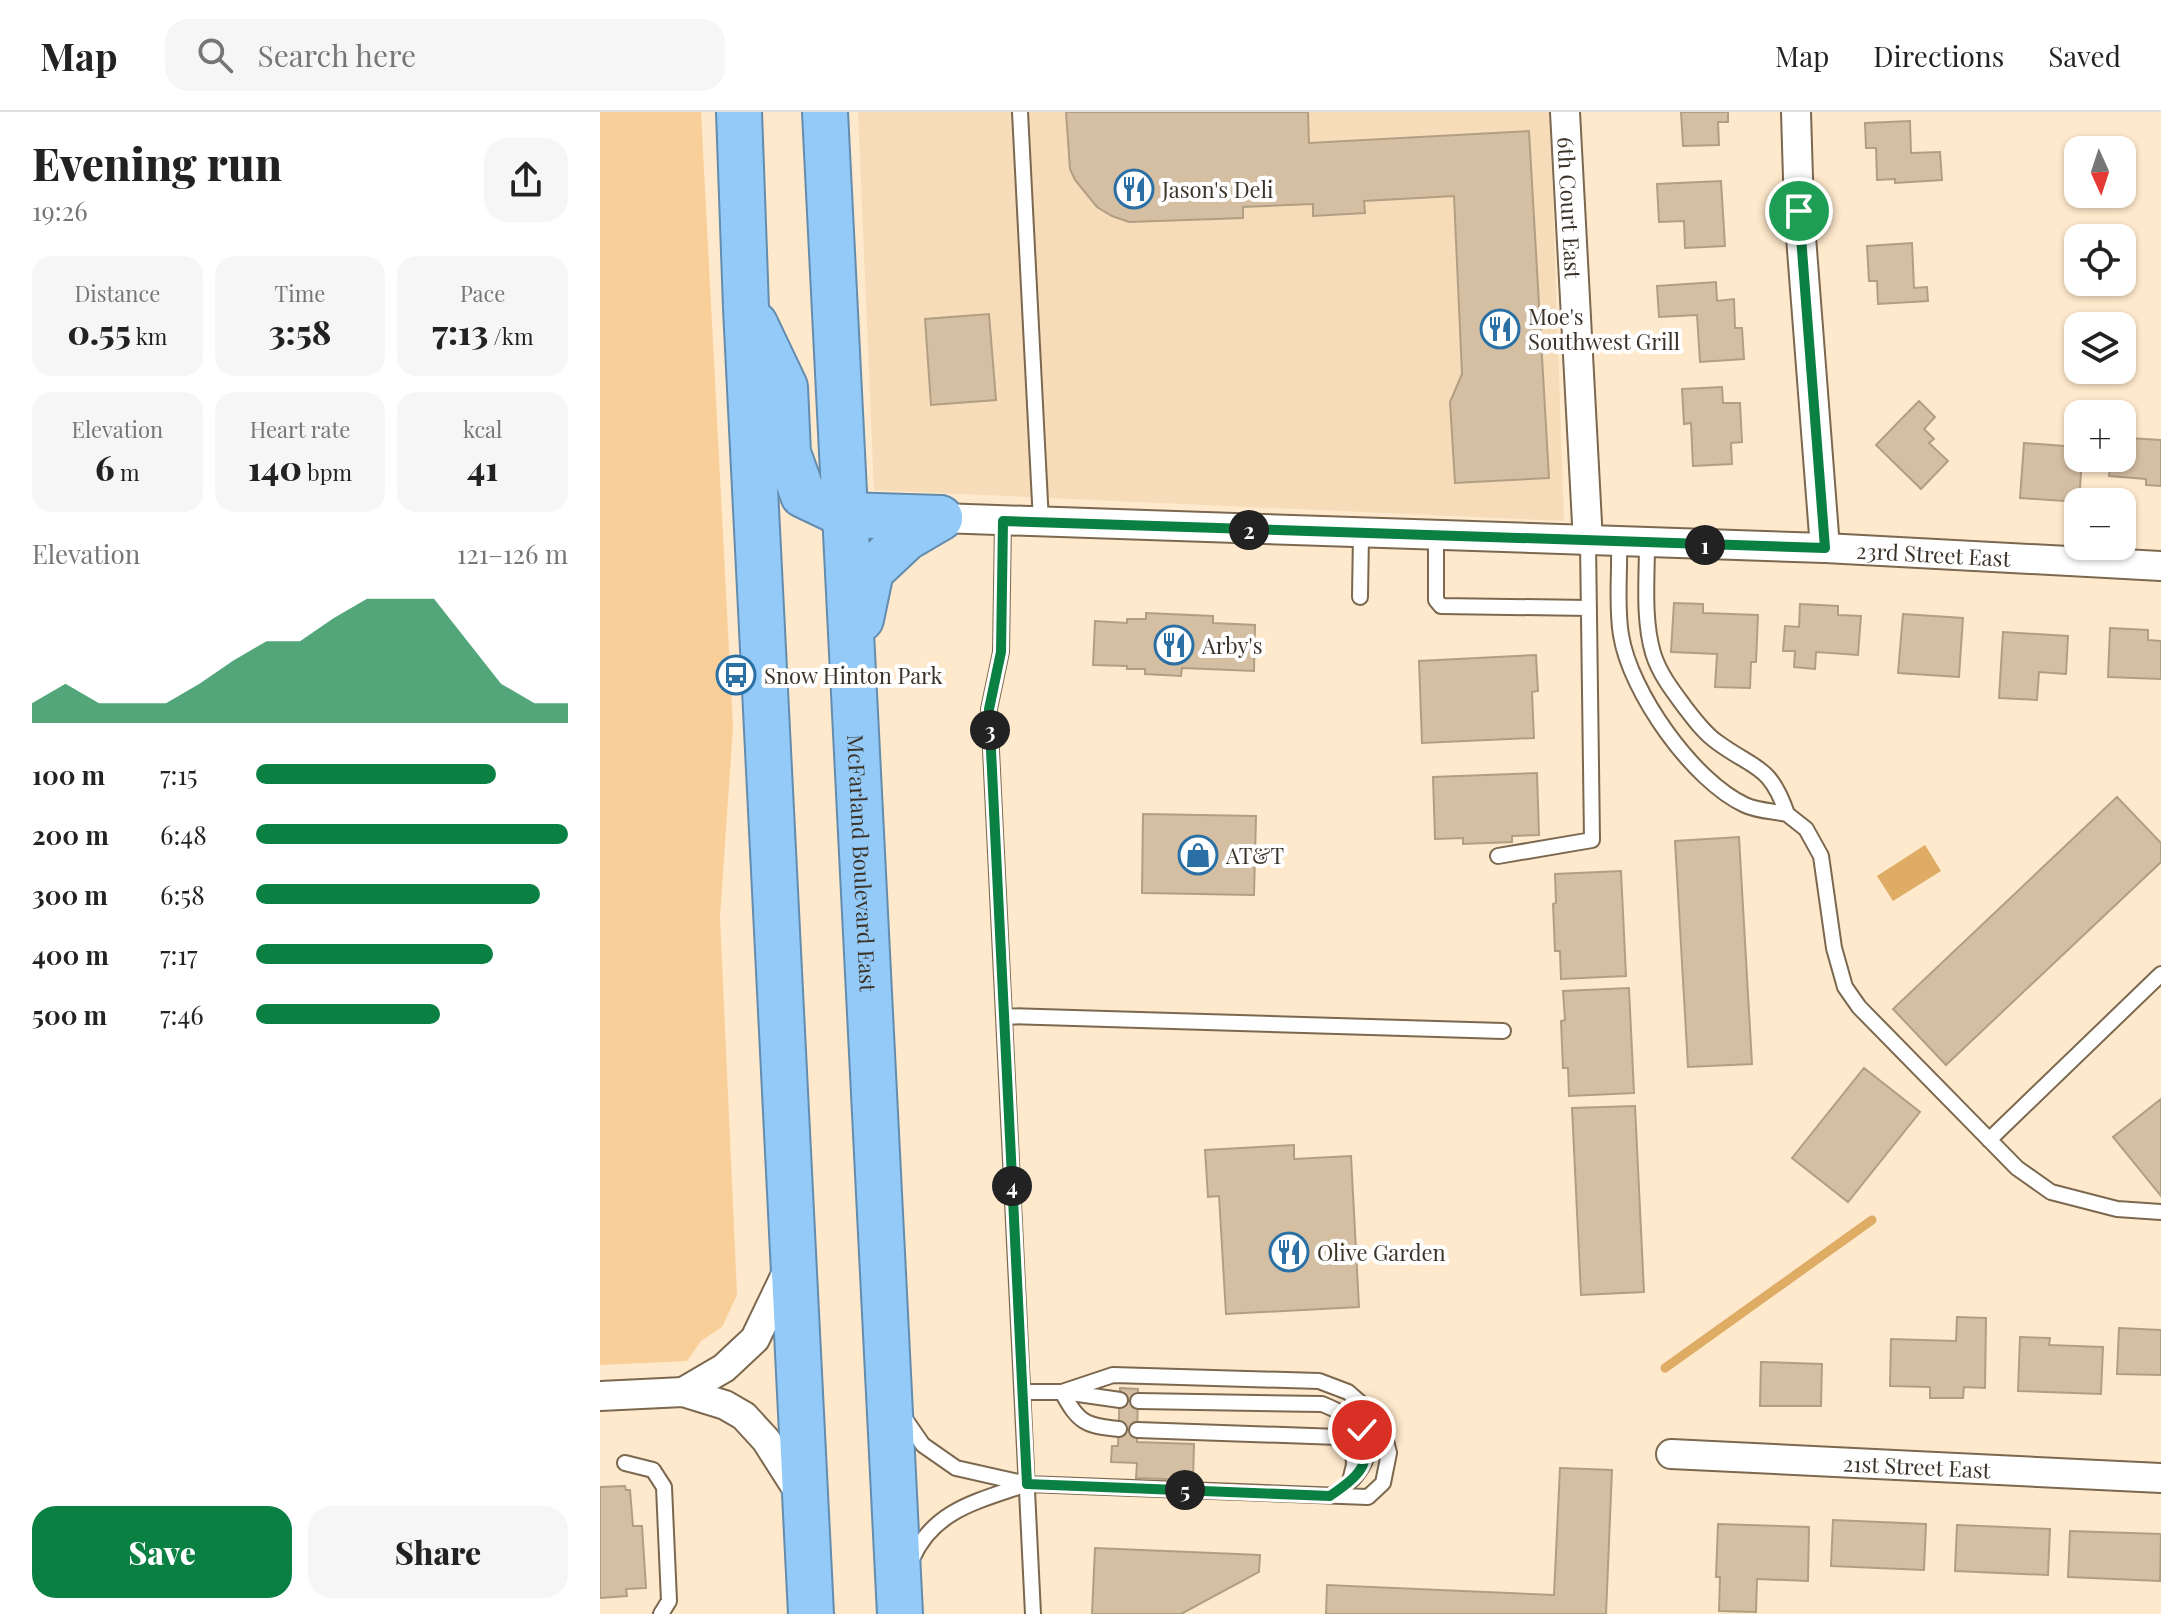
<!DOCTYPE html>
<html lang="en">
<head>
<meta charset="utf-8">
<style>
	:root { --surface:#fff; --page:#f6f6f6; --text:#222; --muted:#767676; --line:#e0e0e0; --accent:#0b8043 }
	body { margin:0; font-family:"Playfair Display",serif; background:var(--page); color:var(--text); height:100vh; display:flex; flex-direction:column; font-size:30px; white-space:nowrap }
	* { box-sizing:border-box; margin:0 }
	p { font-size:26px; color:var(--muted) }
	.icon { flex:none; width:44px; height:44px; fill:none; stroke:currentColor; stroke-width:2; stroke-linecap:round; stroke-linejoin:round }
	.map { position:relative; flex:1; overflow:hidden }
	.side { display:flex; flex-direction:column; background:var(--surface); width:600px }
	.side>* { flex:none }
	.needle { width:52px; rotate:177deg }
	.controls { position:absolute; left:1464px; top:24px; display:grid; gap:16px }
	.controls a { display:grid; place-items:center; width:72px; height:72px; border-radius:16px; background:var(--surface); box-shadow:0 2px 6px #0004; font-size:40px }
	.pin { position:absolute; display:grid; place-items:center; width:68px; height:68px; color:#fff; margin:-34px; border:4px solid #fff; border-radius:50%; box-shadow:0 2px 8px #0007 }
	.km { position:absolute; width:40px; height:40px; margin:-20px; border-radius:50%; background:#222; color:#fff; font-size:22px; line-height:40px; text-align:center }
	.round { display:grid; place-items:center; flex:none; width:84px; height:84px; border-radius:24px; background:var(--page) }
	.head { display:flex; align-items:center; justify-content:space-between; height:136px; padding:0 32px }
	h1 { font-size:44px; font-weight:800; line-height:60px }
	.stats { display:grid; grid-template-columns:repeat(3,1fr); gap:12px; height:136px; padding:8px 32px }
	.stats div { display:grid; align-content:center; border-radius:20px; background:var(--page); text-align:center }
	.stats b { font-size:34px; font-weight:800 }
	.stats small { font-size:22px; font-weight:400 }
	.stats p { font-size:22px }
	.chart { height:224px; padding:16px 32px }
	.chart p { display:flex; justify-content:space-between }
	.chart svg { width:100%; height:144px; margin-top:8px; fill:var(--accent); opacity:.7 }
	.primary-button { display:flex; gap:16px; margin-top:auto; padding:16px 32px }
	.primary-button a { flex:1; height:92px; border-radius:24px; background:var(--accent); color:#fff; font-size:32px; font-weight:800; line-height:92px; text-align:center }
	.primary-button a+a { background:var(--page); color:var(--text) }
	ul { padding:0 32px; list-style:none; font-size:26px }
	li { display:grid; grid-template-columns:128px 96px 1fr; align-items:center; height:60px }
	li i { height:20px; border-radius:10px; background:var(--accent) }
	header { display:flex; align-items:center; gap:48px; box-sizing:border-box; height:112px; padding:0 40px; background:var(--surface); border-bottom:2px solid var(--line) }
	header strong { font-size:38px }
	nav { display:flex; gap:44px; margin-inline-start:auto; font-size:28px }
	.search { width:560px; height:72px; background:var(--page); display:flex; align-items:center; gap:20px; box-sizing:border-box; padding:0 28px; border-radius:24px; color:var(--muted); font-size:30px }
	main { display:flex; flex:1; min-height:0 }
	.map>svg:first-child { display:block }
	.built { fill:#f6dcb9 }
	.green { fill:#f8cf98 }
	.water { fill:#deac64 }
	.lines { fill:none; stroke-linecap:round; stroke-linejoin:round }
	.stream { stroke:#deac64; stroke-width:9 }
	.building { fill:#d4bfa3; stroke:#b29e83; stroke-width:2 }
	.service-casing { stroke:#7b684e; stroke-width:18 }
	.minor-casing { stroke:#7b684e; stroke-width:32 }
	.trunk-casing { stroke:#638cae; stroke-width:48 }
	.service { stroke:#fff; stroke-width:14 }
	.minor { stroke:#fff; stroke-width:28 }
	.trunk { stroke:#93caf8; stroke-width:44 }
	.route-casing { stroke:#fff; stroke-width:16 }
	.route { stroke:#0b8043; stroke-width:10 }
	.labels { text-anchor:middle; dominant-baseline:central; stroke-width:8; stroke-linejoin:round; paint-order:stroke }
	.poi-label { font-size:22px; fill:#3c3328; stroke:#fff; text-anchor:start }
	.street-label { font-size:22px; fill:#3c3328; stroke:#fff }
</style>
</head>
<body>
<header>
<strong>Map</strong>
<div class="search"><svg class="icon" aria-label="search" viewBox="0 0 24 24"><circle cx="10" cy="10" r="6"/><path d="M15 15l6 6"/></svg>Search here</div>
<nav><a>Map</a><a>Directions</a><a>Saved</a></nav>
</header>
<main>
<section class="side">
<div class="head"><div><h1>Evening run</h1><p>19:26</p></div><a class="round"><svg class="icon" aria-label="share" viewBox="0 0 24 24"><path d="M12 15V3M7 8l5-5 5 5M5 13v7h14v-7"/></svg></a></div>
<div class="stats">
<div><p>Distance</p><b>0.55<small> km</small></b></div>
<div><p>Time</p><b>3:58</b></div>
<div><p>Pace</p><b>7:13<small> /km</small></b></div>
</div>
<div class="stats">
<div><p>Elevation</p><b>6<small> m</small></b></div>
<div><p>Heart rate</p><b>140<small> bpm</small></b></div>
<div><p>kcal</p><b>41</b></div>
</div>
<div class="chart"><p><span>Elevation</span>121–126 m</p>
<svg viewBox="0 0 160 44" preserveAspectRatio="none"><path d="M0 44V38L10 32L20 38L30 38L40 38L50 32L60 25L70 19L80 19L90 12L100 6L110 6L120 6L130 19L140 32L150 38L160 38V44z"/></svg>
</div>
<ul>
<li><b>100 m</b>7:15<i style="width:77%"></i></li>
<li><b>200 m</b>6:48<i style="width:100%"></i></li>
<li><b>300 m</b>6:58<i style="width:91%"></i></li>
<li><b>400 m</b>7:17<i style="width:76%"></i></li>
<li><b>500 m</b>7:46<i style="width:59%"></i></li>
</ul>
<div class="primary-button"><a>Save</a><a>Share</a></div>
</section>
<div class="map">
<svg width="1561" height="1502" viewBox="0 0 1561 1502">
	<rect width="100%" height="100%" fill="#fee9cc"/>
	<path class="built" d="M258 0H950L964 409 274 378Z"/>
	<path class="green" d="M0 0H101L133 615 120 805 137 1183 122 1215 101 1229 87 1249 0 1253Z"/>
	<path class="water" d="M1325 733 1341 759 1293 789 1277 764Z"/>
	<g class="lines">
		<path class="stream" d="M1065 1256 1272 1108"/>
	</g>
	<path class="building" d="M466 0H708L709 31 929 19 949 366 855 371 850 290 862 262 854 84 764 89 765 101 713 104V92L643 95V106L529 110 512 104 497 95 475 68 470 57Z
		M1081 0H1128V10H1118L1119 33 1083 34Z
		M1310 9 1311 41 1340 40 1342 68 1295 71V67L1277 68 1276 36H1266L1265 11Z
		M1121 69 1125 134 1085 136 1084 109 1059 110 1057 72Z
		M1312 131 1314 176 1327 175 1328 189 1278 192 1277 169H1269L1267 134Z
		M1116 170 1117 189 1134 187 1135 216H1142L1144 247 1100 250 1097 203 1059 205 1057 174Z
		M389 202 396 288 331 293 325 207Z
		M1122 275 1123 291H1140L1142 330 1131 331 1132 352 1093 354 1091 311 1084 312 1082 277Z
		M1319 289 1335 305 1324 317 1334 327 1329 331 1348 349 1321 377 1276 333Z
		M1522 319 1531 320 1530 326 1561 328V374L1546 373V367L1509 364 1511 346H1522Z
		M1424 331 1478 335V346H1482L1479 390 1420 386Z
		M1074 491 1103 492V501L1158 503 1156 550H1151L1150 576 1115 575 1117 542 1071 540Z
		M1200 492 1238 494V503L1261 504 1258 543 1216 540 1215 557 1194 555 1195 539H1183L1185 514 1199 515Z
		M546 501 613 504V511L655 513 654 559 582 556 581 564 545 562V557H527V554L493 553 495 509 527 511V507H546Z
		M1303 502 1363 506 1359 565 1298 561Z
		M1510 516 1548 518V528L1561 529V567L1508 565Z
		M1403 520 1468 524 1466 562 1439 560 1437 588 1399 586Z
		M936 543 938 579 932 580 934 626 822 631 819 549Z
		M937 661 939 723 912 724V730L863 732V726L835 727 833 665Z
		M1517 685 1561 731V750L1346 953 1293 897Z
		M543 702 656 704 654 783 542 781Z
		M1139 725 1152 952 1088 955 1075 729Z
		M1021 759 1026 864 961 867 960 839H955L953 792 956 791 955 762Z
		M1029 876 1034 981 969 984 968 956H963L961 909 965 908 963 879Z
		M1264 956 1320 1000 1248 1090 1192 1046Z
		M1561 987V1084L1513 1025Z
		M1035 994 1044 1180 981 1183 972 996Z
		M694 1033V1047L751 1044 759 1195 626 1202 619 1084 608 1085 605 1038Z
		M1357 1205 1386 1206 1385 1276 1364 1275 1363 1286H1330V1275L1290 1274 1291 1227 1356 1229Z
		M1519 1216 1561 1218V1263L1517 1262Z
		M1420 1225 1450 1226 1449 1233 1503 1235 1501 1282 1418 1279Z
		M1161 1250 1222 1252 1221 1294H1160Z
		M520 1276 538 1277 537 1330 594 1332 593 1368 536 1366 537 1351 511 1350 512 1334H518Z
		M960 1356 1012 1358 1006 1502H726L727 1473 954 1483Z
		M25 1374 26 1378H30L33 1414H42L46 1476 26 1477 27 1484 0 1486V1375Z
		M1233 1408 1326 1412 1324 1458 1231 1454Z
		M1118 1412 1209 1415 1208 1469 1157 1467 1156 1500 1119 1499 1120 1465H1116Z
		M1357 1413 1450 1417 1448 1463 1355 1459Z
		M1470 1419 1561 1422 1560 1469 1468 1465Z
		M495 1436 660 1443 659 1460 581 1502H492Z"/>
	<g class="lines">
		<g class="service-casing">
			<path id="service" d="M420 0 441 410
				M403 409 401 540 389 597 433 1502
				M836 425V488L841 494 989 496
				M1019 431C1020 461 1016 494 1021 523 1030 580 1093 669 1145 693 1158 699 1173 699 1187 702 1170 652 1155 658 1117 630 1104 621 1094 607 1084 594 1072 578 1059 561 1053 541 1043 507 1047 466 1047 431
				M760 485 761 422
				M1187 702 1206 717 1221 744 1234 836 1245 875 1259 895 1417 1056 1451 1080 1517 1097 1561 1100
				M898 744 992 728 988 430
				M404 904 903 919
				M1389 1028 1561 862
				M462 1280C478 1310 485 1314 519 1317
				M464 1280 520 1288
				M538 1289 722 1292C760 1307 786 1330 752 1368
				M303 1304 323 1333 356 1356 427 1372 768 1385 783 1371 789 1341 783 1317 771 1300 748 1280 719 1269 513 1263 462 1280H422
				M537 1318 739 1325 753 1335 754 1353 750 1369
				M25 1351 53 1358 64 1375 69 1489 61 1502
				M312 1447C334 1397 379 1389 427 1372"/>
		</g>
		<g class="minor-casing">
			<g id="minor">
				<path id="s1" d="M965 0 988 430"/>
				<path d="M1196 0 1199 99 1225 436"/>
				<path id="s2" d="M340 406 1225 436 1561 454"/>
				<path d="M83 1280 124 1256 155 1227 190 1154"/>
				<path d="M0 1284 83 1280 125 1293 144 1304 166 1328 201 1383"/>
				<path id="s3" d="M1071 1342 1561 1366"/>
			</g>
		</g>
		<g class="trunk-casing">
			<g id="trunk">
				<path d="M139 0 146 196 211 1502"/>
				<path id="s4" d="M225 0 300 1502"/>
				<path d="M155 212 185 275 188 341 203 383 245 403 340 406"/>
				<path d="M261 507 271 459 306 426 340 406"/>
			</g>
		</g>
		<use href="#service" class="service"/>
		<use href="#minor" class="minor"/>
		<use href="#trunk" class="trunk"/>
	</g>
	<g class="lines">
		<g class="route-casing">
			<path id="route" d="M762 1318C773 1354 758 1364 730 1384L427 1372 389 597 401 540 403 409 1225 436 1199 99"/>
		</g>
		<use href="#route" class="route"/>
	</g>
	<defs>
		<g id="restaurant-ring" transform="scale(2)"><circle r="9.5" fill="#fff" stroke="#2b70a5" stroke-width="1.5"/><path d="M-5-6h1v4h1v-4h1v4h1v-4h1v5L-1.5 .5V6h-2V.5L-5-1ZM5-6V6H3V1.5H1.5Q1.5-4 5-6Z" fill="#2b70a5"/></g>
		<g id="bus-ring" transform="scale(2)"><circle r="9.5" fill="#fff" stroke="#2b70a5" stroke-width="1.5"/><path d="M-5-6H5V4H4V6H2V4H-2V6H-4V4H-5ZM-3.5-4V0h7V-4ZM-3.5 1.2v1.5H-2V1.2ZM2 1.2v1.5H3.5V1.2Z" fill="#2b70a5"/></g>
		<g id="shop-ring" transform="scale(2)"><circle r="9.5" fill="#fff" stroke="#2b70a5" stroke-width="1.5"/><path d="M-5-2.5h2.3a2.7 3.5 0 0 1 5.4 0H5L5.5 6h-11ZM-1.5-2.5h3a1.5 2.3 0 0 0-3 0Z" fill="#2b70a5"/></g>
	</defs>
	<g fill-rule="evenodd">
		<use href="#restaurant-ring" x="534" y="77"/>
		<use href="#restaurant-ring" x="900" y="217"/>
		<use href="#restaurant-ring" x="574" y="533"/>
		<use href="#bus-ring" x="136" y="563"/>
		<use href="#shop-ring" x="598" y="743"/>
		<use href="#restaurant-ring" x="689" y="1140"/>
	</g>
	<g class="labels">
		<g class="poi-label">
			<text x="562" y="77">Jason's Deli</text>
			<text x="928" y="204">Moe's<tspan x="928" dy="25">Southwest Grill</tspan></text>
			<text x="602" y="533">Arby's</text>
			<text x="164" y="563">Snow Hinton Park</text>
			<text x="626" y="743">AT&amp;T</text>
			<text x="717" y="1140">Olive Garden</text>
		</g>
		<g class="street-label">
			<text stroke="none"><textPath href="#s1" startOffset="96">6th Court East</textPath></text>
			<text stroke="none"><textPath href="#s2" startOffset="994">23rd Street East</textPath></text>
			<text stroke="none"><textPath href="#s4" startOffset="752">McFarland Boulevard East</textPath></text>
			<text stroke="none"><textPath href="#s3" startOffset="246">21st Street East</textPath></text>
		</g>
	</g>
</svg>
<div class="controls">
<a><svg class="needle" viewBox="-14 -14 28 28"><path d="M0-13l5 13h-10z" fill="#e53935"/><path d="M0 13l5-13h-10z" fill="#767676"/></svg></a>
<a><svg class="icon" aria-label="locate" viewBox="0 0 24 24"><circle cx="12" cy="12" r="6"/><path d="M12 2v4M12 18v4M2 12h4M18 12h4"/></svg></a>
<a><svg class="icon" aria-label="layers" viewBox="0 0 24 24"><path d="M12 4l9 5-9 5-9-5zM3 14l9 5 9-5"/></svg></a>
<a>+</a>
<a>−</a>
</div>
<div class="pin" style="left:1199px;top:99px;background:#1e9e55"><svg class="icon" aria-label="arrive" viewBox="0 0 24 24"><path d="M6 21V4h12l-3 4 3 4H6"/></svg></div>
<div class="pin" style="left:762px;top:1318px;background:#d93025"><svg class="icon" aria-label="check" viewBox="0 0 24 24"><path d="M5 12l5 5 9-10"/></svg></div>
<b class="km" style="left:1105px;top:433px">1</b>
<b class="km" style="left:649px;top:418px">2</b>
<b class="km" style="left:390px;top:618px">3</b>
<b class="km" style="left:412px;top:1074px">4</b>
<b class="km" style="left:585px;top:1378px">5</b>
</div>
</main>
</body>
</html>
